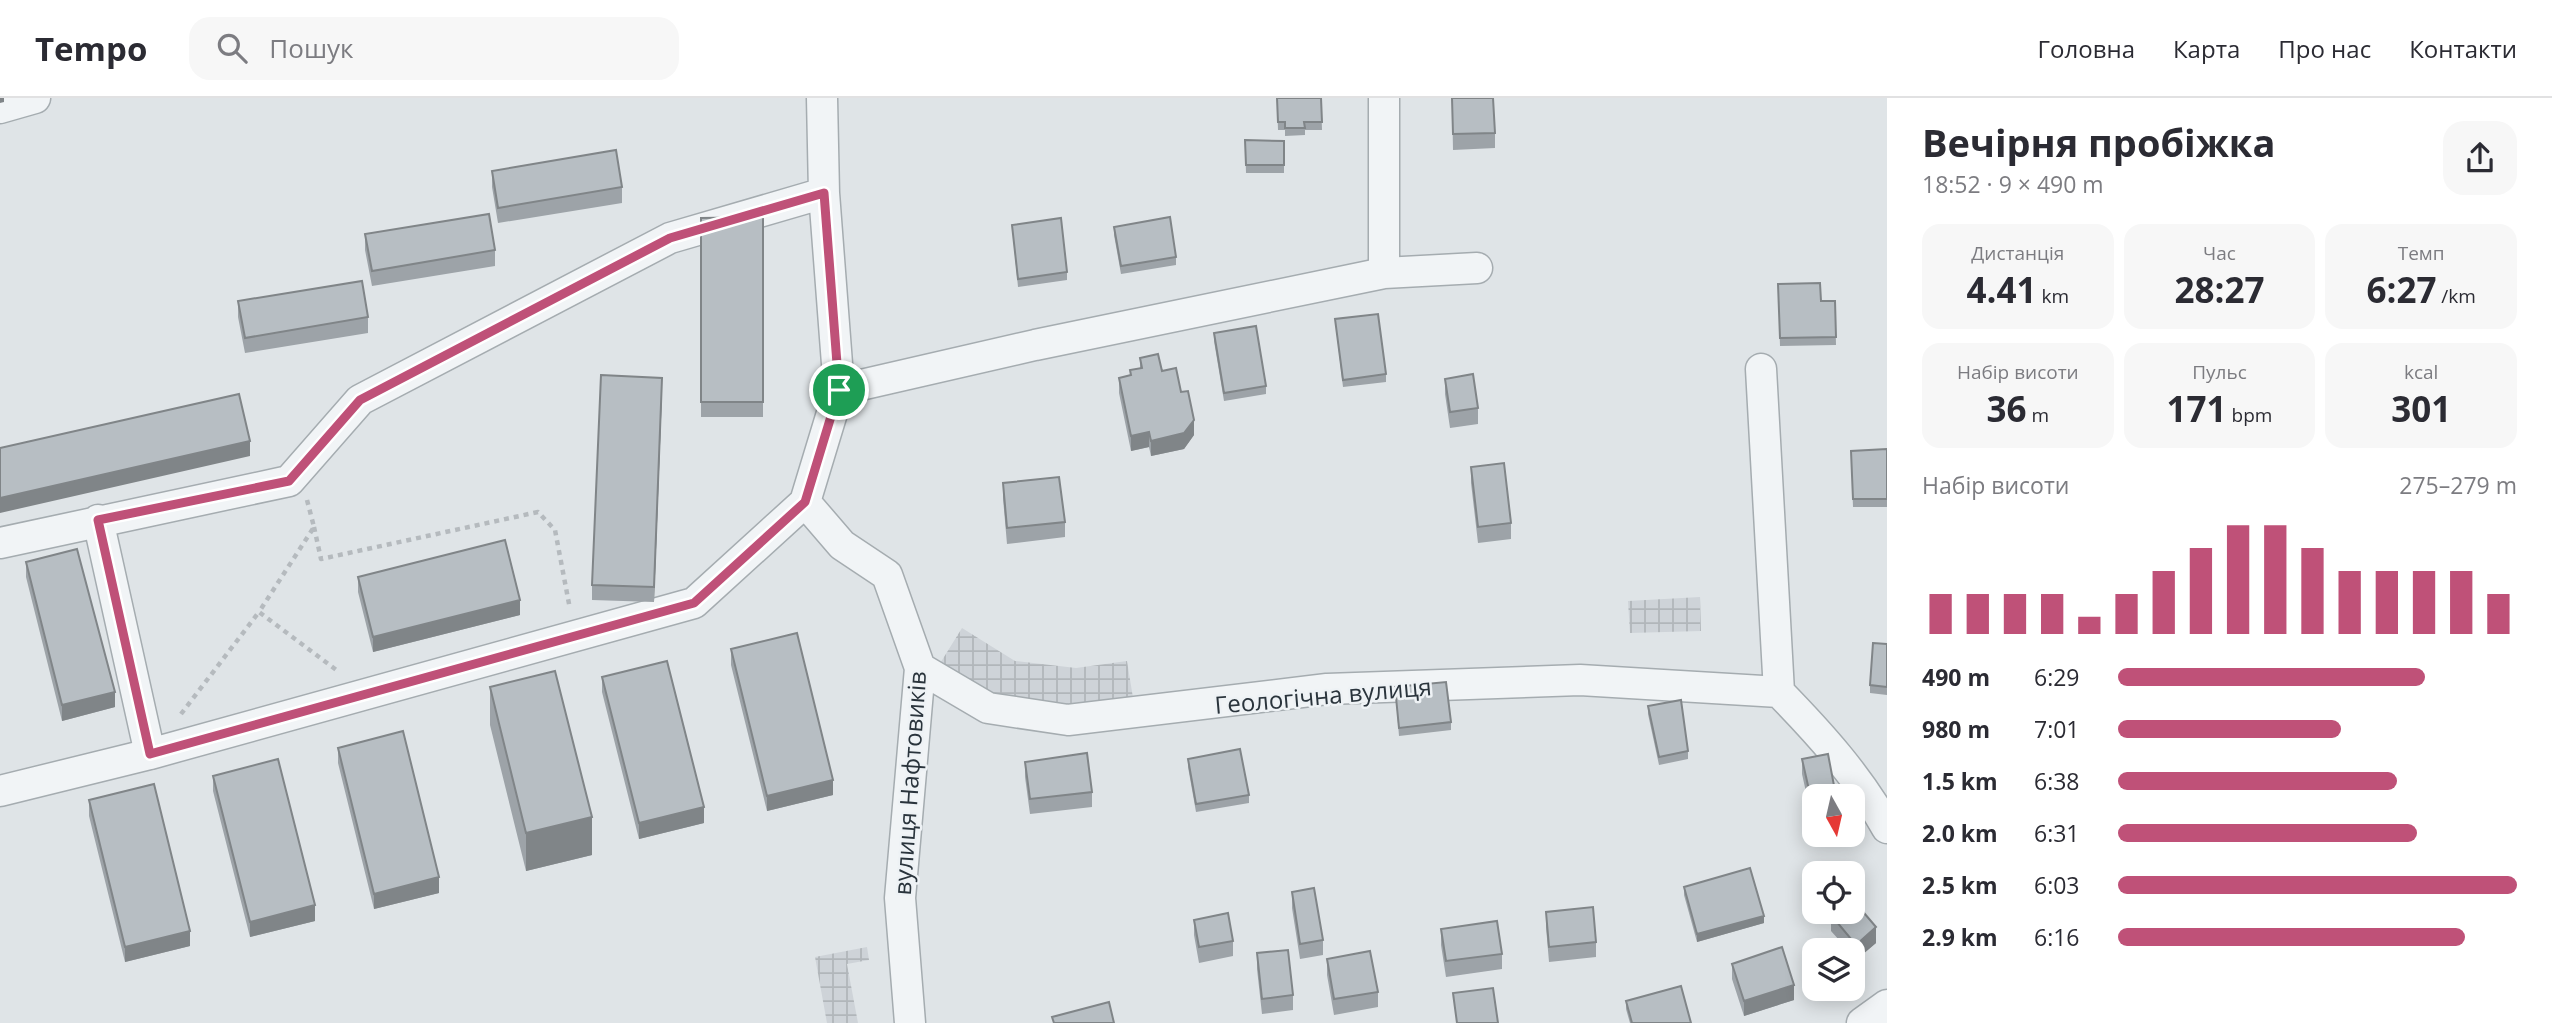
<!DOCTYPE html>
<html lang="uk">
<head>
<meta charset="utf-8">
<style>
	:root { --surface:#fff; --page:#f7f7f7; --text:#2b2b33; --muted:#7c7c81; --line:#e1e1e2; --accent:#bf5178 }
	body { margin:0; font-family:"Open Sans",sans-serif; background:var(--page); color:var(--text); height:100vh; display:flex; flex-direction:column; font-size:26px; white-space:nowrap }
	* { box-sizing:border-box; margin:0 }
	p { font-size:23px; color:var(--muted) }
	.icon { flex:none; width:38px; height:38px; fill:none; stroke:currentColor; stroke-width:2; stroke-linecap:round; stroke-linejoin:round }
	.map { position:relative; flex:1; overflow:hidden }
	.sheet { display:flex; flex-direction:column; background:var(--surface); width:665px }
	.sheet>* { flex:none }
	.needle { width:46px; rotate:172deg }
	.tools { position:absolute; left:1802px; top:686px; display:grid; gap:14px }
	.tools a { display:grid; place-items:center; width:63px; height:63px; border-radius:14px; background:var(--surface); box-shadow:0 4px 18px #0003; font-size:35px }
	.pin { position:absolute; display:grid; place-items:center; width:60px; height:60px; color:#fff; margin:-30px; border:4px solid #fff; border-radius:50%; box-shadow:0 2px 7px #0007 }
	.round { display:grid; place-items:center; flex:none; width:74px; height:74px; border-radius:21px; background:var(--page) }
	.overview { display:flex; align-items:center; justify-content:space-between; height:119px; padding:0 35px }
	h1 { font-size:38px; font-weight:700; line-height:52px }
	.stats { display:grid; grid-template-columns:repeat(3,1fr); gap:10px; height:119px; padding:7px 35px }
	.stats div { display:grid; align-content:center; border-radius:18px; background:var(--page); text-align:center }
	.stats b { font-size:35px; font-weight:700 }
	.stats small { font-size:19px; font-weight:400 }
	.stats p { font-size:19px }
	.chart { height:196px; padding:14px 35px }
	.chart p { display:flex; justify-content:space-between }
	.chart svg { width:100%; height:126px; margin-top:7px; stroke:var(--accent); stroke-width:6 }
	ul { padding:0 35px; list-style:none; font-size:23px }
	li { display:grid; grid-template-columns:112px 84px 1fr; align-items:center; height:52px }
	li i { height:18px; border-radius:9px; background:var(--accent) }
	header { display:flex; align-items:center; gap:42px; box-sizing:border-box; height:98px; padding:0 35px; background:var(--surface); border-bottom:2px solid var(--line) }
	header strong { font-size:33px }
	nav { display:flex; gap:38px; margin-inline-start:auto; font-size:24px }
	.search { width:490px; height:63px; background:var(--page); display:flex; align-items:center; gap:18px; box-sizing:border-box; padding:0 24px; border-radius:21px; color:var(--muted); font-size:26px }
	main { display:flex; flex:1; min-height:0 }
	.map>svg:first-child { display:block }
	.industrial { fill:url(#industrial-grid) }
	.lines { fill:none; stroke-linecap:round; stroke-linejoin:round }
	.minor-casing { stroke:#a5acb0; stroke-width:33 }
	.path { stroke:#b5babe; stroke-width:4.5; stroke-dasharray:5 5; stroke-linecap:butt }
	.minor { stroke:#f1f4f6; stroke-width:30 }
	.wall { fill:#9da3a8 }
	.shaded-wall { fill:#808588 }
	.building { fill:#b7bec3; stroke:#808588; stroke-width:2 }
	.route-casing { stroke:#fff; stroke-width:14 }
	.route { stroke:#bf5178; stroke-width:9 }
	.labels { text-anchor:middle; dominant-baseline:central; stroke-width:5; stroke-linejoin:round; paint-order:stroke }
	.street-label { font-size:24px; fill:#2a343c; stroke:#eef2f5 }
</style>
</head>
<body>
<header>
<strong>Tempo</strong>
<div class="search"><svg class="icon" aria-label="search" viewBox="0 0 24 24"><circle cx="10" cy="10" r="6"/><path d="M15 15l6 6"/></svg>Пошук</div>
<nav><a>Головна</a><a>Карта</a><a>Про нас</a><a>Контакти</a></nav>
</header>
<main>
<div class="map">
<svg width="1887" height="925" viewBox="0 0 1887 925">
	<defs>
		<pattern id="industrial-grid" width="8" height="8" patternUnits="userSpaceOnUse" patternTransform="scale(1.75)"><rect width="8" height="8" fill="#ced3d8"/><path d="M0 4h8M4 0v8" fill="none" stroke="#b1b6ba"/></pattern>
	</defs>
	<rect width="100%" height="100%" fill="#dfe4e7"/>
	<path class="industrial" d="M1700 499 1701 533 1630 535 1628 503Z
		M962 530 1015 563 1076 570 1127 563 1134 606 1071 612 997 600 939 567Z
		M867 849 869 862 847 866 858 925H827L815 859Z"/>
	<g class="lines">
		<g class="minor-casing">
			<path id="minor" d="M0 10 35 0
				M1384 175V0
				M1761 271 1779 594
				M839 292 1035 247 1384 175 1477 170
				M805 404 839 292 824 95 822 0
				M98 422 150 656
				M0 445 289 383 360 302 670 140 824 95
				M920 570 988 610 1068 622 1327 591 1580 582 1779 594C1820 636 1859 679 1887 730
				M0 693 150 656 694 505 805 404 842 447 887 477 920 570 900 800 910 925
				M1862 925 1887 907"/>
		</g>
		<path class="path" d="M307 402 314 429 259 514 339 574
			M314 429 321 461 538 414 555 432 570 511
			M181 616 259 514"/>
		<use href="#minor" class="minor"/>
	</g>
	<path class="wall" d="M1277 0H1321L1322 32H1305V37L1285 38V32H1278Z
		M1452 0 1495 35V50L1453 52Z
		M1245 42 1284 43V75H1246Z
		M492 73 622 89V105L498 125 492 89Z
		M763 119V319H701V120Z
		M1012 127 1067 174V182L1018 189Z
		M1114 129 1176 159V167L1121 176 1114 137Z
		M365 136 495 152V168L372 188 365 152Z
		M1778 186 1821 203H1835L1836 247 1780 248Z
		M238 203 368 219V235L245 255 238 219Z
		M1335 221 1386 276V284L1343 289Z
		M1214 235 1266 288V296L1224 303 1214 243Z
		M1140 260 1162 273 1181 294 1194 337 1184 351 1151 358 1149 349 1131 353 1119 295V280L1130 277V272L1140 270Z
		M1445 281 1478 310V326L1450 330 1445 296Z
		M662 295 654 504 592 502V487Z
		M1887 351V409H1853L1851 353Z
		M1471 369 1511 425V441L1478 445 1471 385Z
		M1003 385 1065 424V439L1007 446 1003 400Z
		M26 464 115 609 62 623 26 479Z
		M358 479 520 517 373 554 358 494Z
		M1887 546V597L1870 595V587Z
		M731 551 833 697 767 713 731 567Z
		M602 579 704 725 639 741 602 594Z
		M490 589 592 757 526 773 490 627Z
		M1395 589 1451 624V632L1399 638Z
		M1648 608 1688 653V661L1659 667 1648 616Z
		M338 650 439 795 374 811 338 665Z
		M1188 661 1249 697V705L1196 714 1188 669Z
		M1802 661 1815 698V729L1814 730 1802 676Z
		M1025 664 1092 694V709L1030 716 1025 679Z
		M213 678 315 823 250 839 213 693Z
		M89 702 190 848 125 864 89 718Z
		M1684 789 1764 825 1697 844 1684 797Z
		M1292 794 1323 842V857L1300 861 1292 810Z
		M1546 814 1596 844V859L1549 864 1546 829Z
		M1831 817 1876 845 1856 862 1853 859V852H1848L1831 833Z
		M1194 822 1233 843V858L1199 865 1194 837Z
		M1441 831 1502 856V871L1446 879 1441 847Z
		M1257 855 1293 897V912L1262 916 1257 871Z
		M1327 861 1378 894V909L1334 917 1327 877Z
		M1732 866 1794 902 1744 918 1732 881Z
		M1626 903 1691 925H1630L1626 911Z"/>
	<path class="shaded-wall" d="M0 0H4V4L0 5Z
		M662 280V295L654 504V489Z
		M1194 322V337L1184 351 1151 358V343Z
		M1149 334V349L1131 353V338Z
		M250 343V358L0 415V400Z
		M520 502V517L373 554V539Z
		M115 594V609L62 623V607Z
		M833 682V697L767 713V698Z
		M704 709V725L639 741V725Z
		M1814 714H1815V729L1814 730Z
		M592 719V757L526 773V735Z
		M439 779V795L374 811V796Z
		M315 807V823L250 839V824Z
		M1764 818V825L1697 844V836Z
		M1876 829V845L1856 862V847Z
		M190 833V848L125 864V849Z
		M1794 887V902L1744 918V903Z"/>
	<path class="building" d="M1277 0H1321L1322 24H1304L1305 30H1285V24H1278Z
		M1452 0H1493L1495 35 1453 36Z
		M1245 42 1284 43V67H1246Z
		M616 52 622 89 498 110 492 73Z
		M489 116 495 152 372 173 365 136Z
		M763 119V304H701V120Z
		M1170 119 1176 159 1121 168 1114 129Z
		M1061 120 1067 174 1018 181 1012 127Z
		M362 183 368 219 245 240 238 203Z
		M1820 185 1821 203H1835L1836 239 1780 240 1778 186Z
		M1378 216 1386 276 1343 282 1335 221Z
		M1256 228 1266 288 1224 295 1214 235Z
		M1158 256 1162 273 1176 270 1181 294 1188 293 1194 322 1184 335 1151 343 1149 334 1131 338 1119 280 1131 277 1130 272 1142 270 1140 260Z
		M1473 276 1478 310 1450 314 1445 281Z
		M601 277 662 280 654 489 592 487Z
		M239 296 250 343 0 400V350Z
		M1887 351V401H1853L1851 353Z
		M1504 365 1511 425 1478 429 1471 369Z
		M1059 379 1065 424 1007 430 1003 385Z
		M505 442 520 502 373 539 358 479Z
		M77 451 115 594 62 607 26 464Z
		M797 535 833 682 767 698 731 551Z
		M1873 545 1887 546V589L1870 587Z
		M667 563 704 709 639 725 602 579Z
		M555 573 592 719 526 735 490 589Z
		M1446 584 1451 624 1399 630 1395 589Z
		M1681 602 1688 653 1659 659 1648 608Z
		M403 633 439 779 374 796 338 650Z
		M1240 651 1249 697 1196 706 1188 661Z
		M1087 655 1092 694 1030 701 1025 664Z
		M1828 656 1836 698H1815V714H1814L1802 661Z
		M278 661 315 807 250 824 213 678Z
		M154 686 190 833 125 849 89 702Z
		M1750 770 1764 818 1697 836 1684 789Z
		M1314 790 1323 842 1300 846 1292 794Z
		M1853 802 1876 829 1856 847 1831 817 1835 814H1853Z
		M1593 809 1596 844 1549 849 1546 814Z
		M1228 815 1233 843 1199 849 1194 822Z
		M1497 823 1502 856 1446 863 1441 831Z
		M1782 849 1794 887 1744 903 1732 866Z
		M1288 852 1293 897 1262 901 1257 855Z
		M1370 853 1378 894 1334 901 1327 861Z
		M1681 888 1691 925H1632L1626 903Z
		M1493 890 1498 925H1457L1453 895Z
		M1109 904 1114 925H1054L1052 919Z"/>
	<g class="lines">
		<g class="route-casing">
			<path id="route" d="M824 95 839 292 805 404 694 505 150 656 98 422 289 383 360 302 670 140Z"/>
		</g>
		<use href="#route" class="route"/>
	</g>
	<g class="labels">
		<g class="street-label">
			<text transform="translate(1323 597) rotate(-5)">Геологічна вулиця</text>
			<text transform="translate(909 685) rotate(-86)">вулиця Нафтовиків</text>
		</g>
	</g>
</svg>
<div class="tools">
<a><svg class="needle" viewBox="-14 -14 28 28"><path d="M0-13l5 13h-10z" fill="#e53935"/><path d="M0 13l5-13h-10z" fill="#7c7c81"/></svg></a>
<a><svg class="icon" aria-label="locate" viewBox="0 0 24 24"><circle cx="12" cy="12" r="6"/><path d="M12 2v4M12 18v4M2 12h4M18 12h4"/></svg></a>
<a><svg class="icon" aria-label="layers" viewBox="0 0 24 24"><path d="M12 4l9 5-9 5-9-5zM3 14l9 5 9-5"/></svg></a>
</div>
<div class="pin" style="left:839px;top:292px;background:#1e9e55"><svg class="icon" aria-label="arrive" viewBox="0 0 24 24"><path d="M6 21V4h12l-3 4 3 4H6"/></svg></div>
</div>
<section class="sheet">
<div class="overview"><div><h1>Вечірня пробіжка</h1><p>18:52 · 9 × 490 m</p></div><a class="round"><svg class="icon" aria-label="share" viewBox="0 0 24 24"><path d="M12 15V3M7 8l5-5 5 5M5 13v7h14v-7"/></svg></a></div>
<div class="stats">
<div><p>Дистанція</p><b>4.41<small> km</small></b></div>
<div><p>Час</p><b>28:27</b></div>
<div><p>Темп</p><b>6:27<small> /km</small></b></div>
</div>
<div class="stats">
<div><p>Набір висоти</p><b>36<small> m</small></b></div>
<div><p>Пульс</p><b>171<small> bpm</small></b></div>
<div><p>kcal</p><b>301</b></div>
</div>
<div class="chart"><p><span>Набір висоти</span>275–279 m</p>
<svg viewBox="0 0 160 44" preserveAspectRatio="none"><path d="M5 44V30M15 44V30M25 44V30M35 44V30M45 44V38M55 44V30M65 44V22M75 44V14M85 44V6M95 44V6M105 44V14M115 44V22M125 44V22M135 44V22M145 44V22M155 44V30"/></svg>
</div>
<ul>
<li><b>490 m</b>6:29<i style="width:77%"></i></li>
<li><b>980 m</b>7:01<i style="width:56%"></i></li>
<li><b>1.5 km</b>6:38<i style="width:70%"></i></li>
<li><b>2.0 km</b>6:31<i style="width:75%"></i></li>
<li><b>2.5 km</b>6:03<i style="width:100%"></i></li>
<li><b>2.9 km</b>6:16<i style="width:87%"></i></li>
</ul>
</section>
</main>
</body>
</html>
